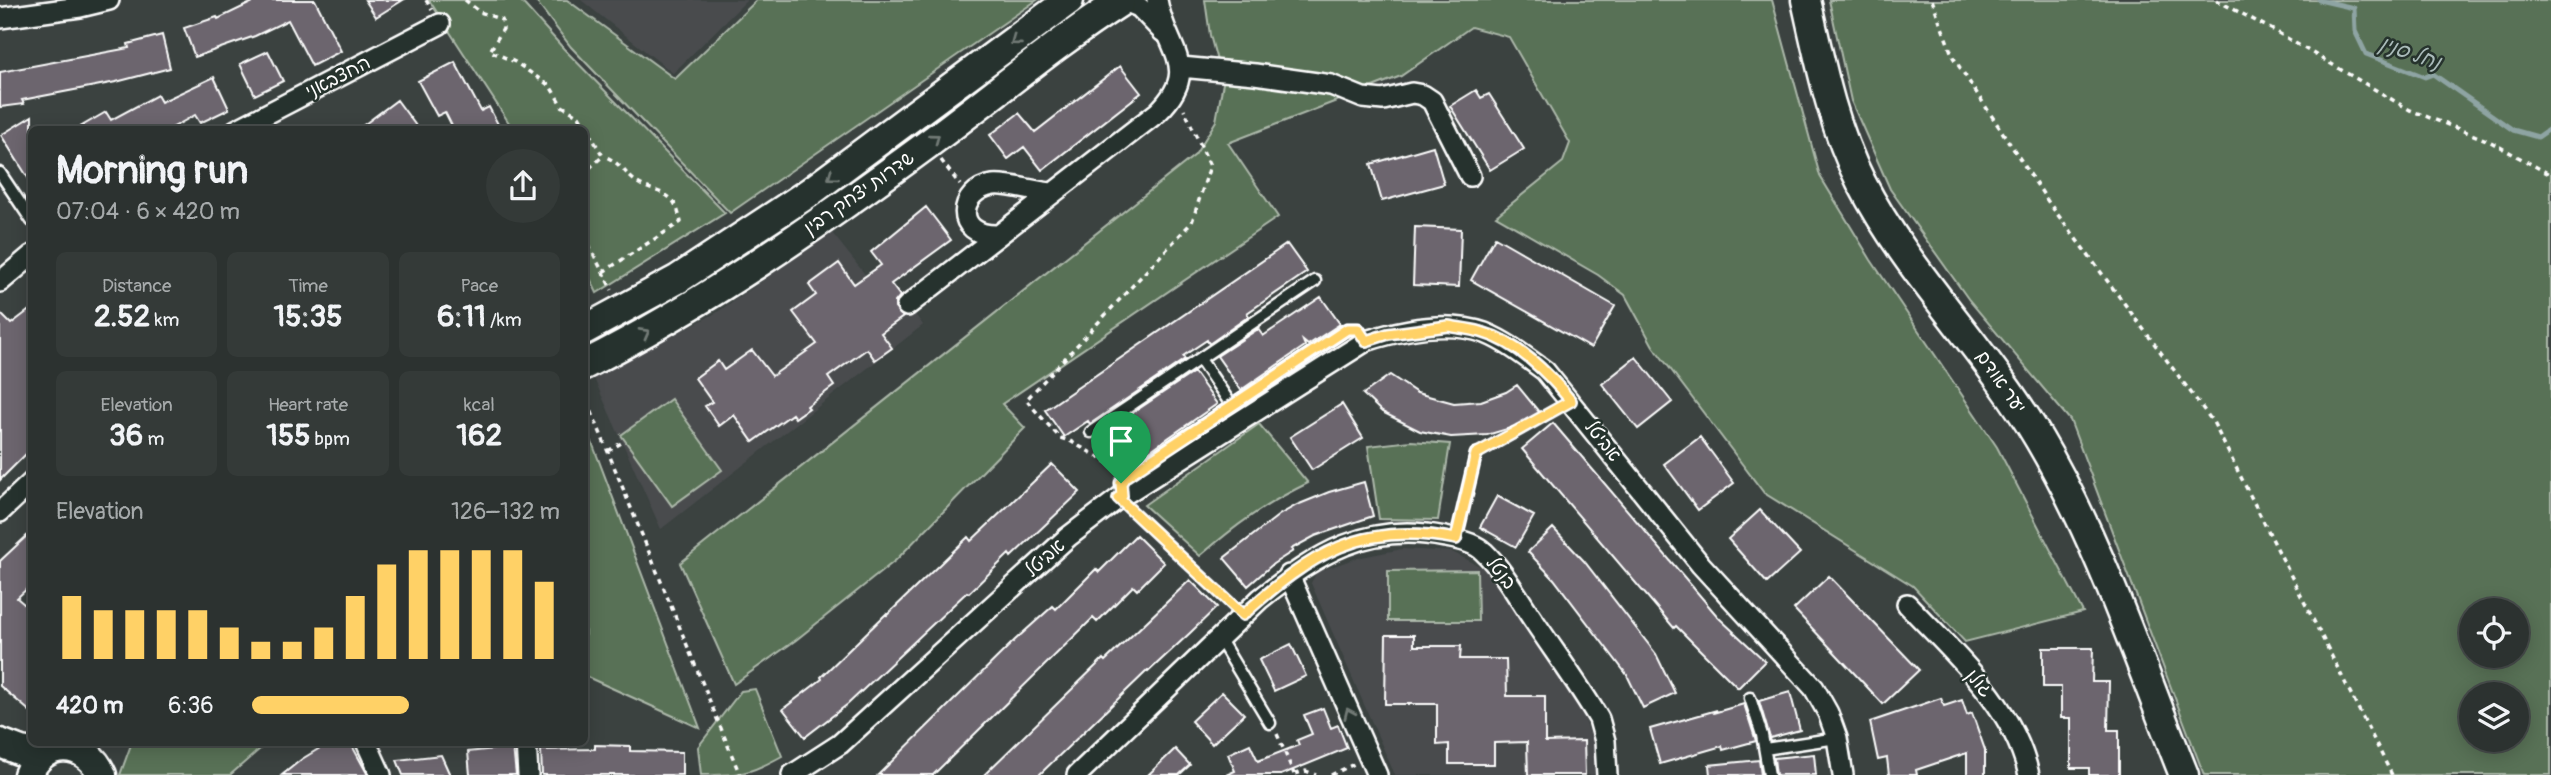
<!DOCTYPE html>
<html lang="en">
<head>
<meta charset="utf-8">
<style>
	:root { --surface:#2c3230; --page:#343a38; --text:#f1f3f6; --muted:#a6aaab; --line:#484d4c; --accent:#ffd166 }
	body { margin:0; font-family:Pangolin,"Playpen Sans Hebrew",sans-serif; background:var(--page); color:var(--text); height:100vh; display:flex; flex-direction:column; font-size:26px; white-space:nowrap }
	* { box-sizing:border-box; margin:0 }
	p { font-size:23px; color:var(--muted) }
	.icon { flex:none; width:38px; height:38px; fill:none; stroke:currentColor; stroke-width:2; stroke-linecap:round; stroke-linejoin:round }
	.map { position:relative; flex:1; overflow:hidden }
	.sheet { position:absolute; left:28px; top:126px; width:560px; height:620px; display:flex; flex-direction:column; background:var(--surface); border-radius:10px; box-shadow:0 4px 18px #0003,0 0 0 2px var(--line) }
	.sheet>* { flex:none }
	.buttons { position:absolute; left:2459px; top:598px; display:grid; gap:14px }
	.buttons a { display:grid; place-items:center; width:70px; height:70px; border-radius:50%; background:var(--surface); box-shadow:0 4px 18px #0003,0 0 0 2px var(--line); font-size:35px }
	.pin { position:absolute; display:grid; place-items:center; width:60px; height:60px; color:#fff; margin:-72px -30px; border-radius:50% 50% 50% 0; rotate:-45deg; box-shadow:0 0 7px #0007 }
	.pin .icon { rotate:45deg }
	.round { display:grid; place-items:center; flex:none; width:74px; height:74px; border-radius:37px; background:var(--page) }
	.headline { display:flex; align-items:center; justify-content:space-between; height:119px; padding:0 28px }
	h1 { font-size:38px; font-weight:800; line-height:52px }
	.metrics { display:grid; grid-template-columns:repeat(3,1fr); gap:10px; height:119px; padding:7px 28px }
	.metrics div { display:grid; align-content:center; border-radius:10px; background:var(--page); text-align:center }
	.metrics b { font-size:30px; font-weight:800 }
	.metrics small { font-size:19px; font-weight:400 }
	.metrics p { font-size:19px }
	.chart { height:196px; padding:14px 28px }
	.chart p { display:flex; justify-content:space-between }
	.chart svg { width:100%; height:126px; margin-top:7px; stroke:var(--accent); stroke-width:6 }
	ul { padding:0 28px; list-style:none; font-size:23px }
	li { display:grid; grid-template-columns:112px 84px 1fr; align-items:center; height:52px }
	li i { height:18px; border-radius:9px; background:var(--accent) }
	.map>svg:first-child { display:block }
	.built { fill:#4a4c4e }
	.green { fill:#597156; stroke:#acb8aa; stroke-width:2; fill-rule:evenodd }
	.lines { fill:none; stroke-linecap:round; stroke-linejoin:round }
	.stream { stroke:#8ea4a3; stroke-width:5 }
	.building { fill:#6c656e; stroke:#fff; stroke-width:2 }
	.lane-casing { stroke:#fff; stroke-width:15 }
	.street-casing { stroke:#fff; stroke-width:24 }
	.secondary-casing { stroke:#fff; stroke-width:33 }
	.path { stroke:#fff; stroke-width:3.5; stroke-dasharray:5 5; stroke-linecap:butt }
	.lane { stroke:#26332d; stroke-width:10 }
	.street { stroke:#26332d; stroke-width:19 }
	.secondary { stroke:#26332d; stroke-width:28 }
	.oneway { stroke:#727a76 }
	.route-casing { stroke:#fff; stroke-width:14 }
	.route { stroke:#ffd166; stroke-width:9 }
	.labels { text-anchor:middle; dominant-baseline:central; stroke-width:5; stroke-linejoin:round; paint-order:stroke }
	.street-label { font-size:19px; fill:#fff; stroke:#26332d }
	.water-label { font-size:21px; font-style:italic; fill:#aabbba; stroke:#26332d }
</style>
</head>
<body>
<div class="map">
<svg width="2551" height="775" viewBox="0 0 2551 775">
	<rect width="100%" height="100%" fill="#3b4240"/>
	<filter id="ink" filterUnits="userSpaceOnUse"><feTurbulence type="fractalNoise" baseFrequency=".0143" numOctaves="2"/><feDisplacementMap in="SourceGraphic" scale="14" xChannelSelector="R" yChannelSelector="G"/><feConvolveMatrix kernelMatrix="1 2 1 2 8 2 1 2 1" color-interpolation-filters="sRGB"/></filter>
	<g filter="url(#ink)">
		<path class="built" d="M581 0H747L673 73Z
			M832 233 871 282 885 275 923 325 661 529 593 376 716 313Z
			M1402 549 1452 552 1485 569 1580 707 1594 744 1595 775H1395L1311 583 1317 572 1357 558Z"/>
		<path class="green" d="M429 0H520L564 49 725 213 597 293 585 268 584 130 513 129Z
			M535 0H567L675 79 757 0H1037L730 213 571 47Z
			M1205 0H1772L1820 176 1871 260 1997 447 2083 612 1965 642 1913 586 1764 493 1653 346 1625 295 1598 275 1496 216 1563 162 1570 143 1509 37 1471 27 1401 76 1228 143 1278 217 1002 404 1025 428 896 560 796 640 734 684 680 563 1195 155 1216 121 1223 83 1210 35Z
			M1829 0H2551V775H2204L2070 420 1969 300 1890 189 1851 101ZM2471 611H2516V656H2471ZM2471 695H2516V740H2471Z
			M671 399 722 470 672 506 621 435Z
			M584 424H585L700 728 585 676Z
			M1259 424 1308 483C1265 504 1237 524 1200 556L1144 505Z
			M1411 441 1450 444 1438 520 1379 519 1368 446Z
			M1477 570 1478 621H1388V571Z
			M755 689 782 756C748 775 740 775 701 775L698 747 741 691Z
			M132 742H268L230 775H120Z"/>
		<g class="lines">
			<path class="stream" d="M2319 0 2354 8 2355 31 2366 54 2425 77 2433 74 2513 130 2538 137 2551 128"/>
		</g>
		<path class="building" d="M257 0H315L341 51 312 66 288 20 255 36 195 57 184 28 217 17 218 19Z
			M365 0H403L376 17Z
			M162 35 170 68 116 82 22 100 24 104 0 107V72L129 48 128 44Z
			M268 51 283 81 255 95 240 64Z
			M455 62 481 111 489 107 501 130H454L445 112 437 116 418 81Z
			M1120 66 1141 93 1042 170 1024 147 1008 159 990 135 1019 113 1035 132Z
			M214 77 229 109 200 123 195 115 168 130H75L106 112 111 120 157 95 161 102Z
			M1476 90 1481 98 1489 94 1524 149 1490 170 1450 106Z
			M397 100 419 130H357Z
			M32 116V184L1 135Z
			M1433 146 1444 184 1382 201 1371 164Z
			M926 207 951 240 891 284 900 296 895 302V308L903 317 881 333 892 348 875 360 867 349 828 377 834 386 807 406 809 408 795 418 792 414 753 442 734 415 719 426 705 406 712 402 695 378 718 361 724 370 752 350 772 376 817 344 793 312 816 295 809 285 839 263 854 284 881 265 871 252Z
			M1415 227 1461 229 1459 287 1413 285Z
			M1495 237 1615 306 1591 348 1471 280Z
			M1287 244 1307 272 1247 313 1249 316 1209 344 1207 340 1183 356 1185 359 1090 424 1088 421 1064 437 1045 410Z
			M1321 297 1340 324 1308 345 1303 341 1305 346 1241 390 1217 356 1258 329 1263 336Z
			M32 308V448L0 480V313L11 324Z
			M1636 357 1672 402 1638 429 1602 384Z
			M1194 372 1217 404 1122 470 1098 436Z
			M1390 375 1417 393 1454 403 1481 401 1506 392 1517 385 1544 418 1487 435 1451 437 1420 431 1382 412 1363 394Z
			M1342 404 1363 438 1312 470 1290 437Z
			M1553 423 1719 618 1765 661 1738 688 1676 626 1674 628 1522 449Z
			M1700 437 1734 483 1698 510 1664 464Z
			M1052 464 1080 492 1011 557 1009 554 969 593 967 592 848 704 805 737 783 709 822 679 821 677 886 614 887 615 968 537 971 541Z
			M1364 482 1373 516 1315 536 1291 549 1293 551 1273 564 1248 586 1224 558 1279 515 1297 505 1329 492Z
			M1497 496 1534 516 1516 547 1480 527Z
			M1760 510 1800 553 1767 583 1728 539Z
			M1553 528 1584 561 1656 654 1675 693 1643 708 1627 675 1554 579 1528 552Z
			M32 531V584L17 598 32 611V713L0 686V561Z
			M1136 535 1164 563 1137 590 1133 586 1097 622 1093 618 933 775H878L1015 640 1053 606 1056 609 1096 569 1099 572Z
			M1829 576 1919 670 1883 704 1794 609Z
			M1190 580 1217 607 1190 633 1148 672 1147 671 1039 775H984L1103 659 1105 661Z
			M1386 635H1414V646H1461L1460 659H1506L1507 696H1545V742L1584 741 1585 775H1528L1527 742 1494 743V764H1449V744L1437 745V704H1385Z
			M1291 644 1306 676 1274 691 1259 660Z
			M2043 648H2093L2092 682H2109L2108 730H2119V775H2089V768H2071V718H2061V687H2043Z
			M1222 692 1244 714 1212 744 1191 721Z
			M1790 692 1800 730 1770 738 1759 701Z
			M1941 698 1944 706 1962 700 1967 715 1972 713 1985 750V775H1967V753L1916 770 1917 775H1889L1887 758 1878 760 1870 722Z
			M1744 704 1756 741 1723 750 1722 746 1660 764 1650 729 1717 710 1713 713Z
			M1323 708 1331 728 1338 725 1347 748 1281 775H1226L1235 771 1228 754 1250 744 1258 761 1299 745 1297 740 1312 734 1304 715Z
			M330 742H350L368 775H282L302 759Z
			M595 745 630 746V751L682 752V775H542L541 750 595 749Z
			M513 747 516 775H470L468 752Z
			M1175 749 1190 765 1179 775H1148Z
			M1814 754 1816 775H1776L1774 758Z
			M441 755 450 775H403L397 760Z
			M1759 760 1761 775H1710L1709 765Z"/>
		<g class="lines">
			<g class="lane-casing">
				<path id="lane" d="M0 173 32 221
					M1200 359 1232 406
					M1091 432 1315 281
					M1122 496 1121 483 1125 477 1347 329H1358L1366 341
					M1456 539 1476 454
					M1219 638 1270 723
					M1750 698 1762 735 1769 775
					M1765 749 1837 738"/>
			</g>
			<g class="street-casing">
				<path id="street" d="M1129 3 1139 7 1163 32
					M0 18 80 7 109 0
					M1181 67 1255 74 1331 85 1363 98 1383 100 1412 93 1423 95 1432 101 1470 176
					M236 130 440 24
					M997 235C953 236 958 190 993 185 1008 183 1034 192 1052 193
					M0 282 32 255
					M907 306 1158 112C1203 68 1165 49 1157 0
					M0 512 32 482
					M1289 575 1377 775
					M1907 604C1955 655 2013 704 2029 775
					M366 742 381 775
					M526 742 528 775
					M792 775 840 744 1068 537 1119 498 1366 341C1403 329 1448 320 1485 333 1507 342 1526 357 1545 371L1701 565 1814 688 1828 713 1837 738 1843 775
					M1077 775 1260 599C1317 554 1368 521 1445 537 1457 539 1475 543 1484 552 1504 571 1518 598 1534 621 1556 654 1579 685 1599 719L1605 741 1607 775"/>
			</g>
			<g class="secondary-casing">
				<path id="secondary" d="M1806 0C1820 62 1832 125 1861 182 1908 274 1987 350 2039 439 2101 544 2139 662 2184 775
					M584 330 678 279 810 192 1069 0
					M584 365C706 303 818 225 928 144 992 97 1053 45 1120 2
					M0 743 21 751 43 754
					M28 775C42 737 87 739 102 775"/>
			</g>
			<path class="path" d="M426 0 432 10
				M465 0 480 12 502 20 503 29 490 51 515 62 550 86 562 106 579 116 603 156 584 173
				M1932 0 1953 57 2049 203 2213 422 2392 775
				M2216 0 2273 30 2410 110 2489 141 2551 175
				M941 160 960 185
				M584 236 612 290
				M603 272 681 222C679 215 677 206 673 201 664 191 654 191 643 186 626 178 624 164 604 156
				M584 393 740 775
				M1487 448 1554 411
				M608 451 623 442
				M1118 468 1070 441 1060 438 1026 400 1192 222 1210 166 1184 109
				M1133 512 1230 602
				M1277 734 1294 774
				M1295 774 1306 771 1316 775
				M1331 775 1354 764"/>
			<use href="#lane" class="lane"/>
			<use href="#street" class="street"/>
			<use href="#secondary" class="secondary"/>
		</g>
		<defs><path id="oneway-chevron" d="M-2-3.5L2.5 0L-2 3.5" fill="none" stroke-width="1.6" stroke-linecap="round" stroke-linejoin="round" transform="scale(1.75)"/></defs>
		<g class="oneway">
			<use href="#oneway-chevron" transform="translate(1015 41) rotate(144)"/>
			<use href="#oneway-chevron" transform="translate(935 138) rotate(-37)"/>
			<use href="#oneway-chevron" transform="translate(832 176) rotate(144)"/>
			<use href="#oneway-chevron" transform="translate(645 333) rotate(-29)"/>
			<use href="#oneway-chevron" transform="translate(1349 713) rotate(-114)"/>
		</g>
	</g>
	<g class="lines" filter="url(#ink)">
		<g class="route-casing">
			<path id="route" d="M1448 326C1459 328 1470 329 1481 332 1518 342 1548 373 1571 401L1476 454 1456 539C1363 520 1310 554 1243 615L1118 498 1122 496 1121 483 1125 477 1347 329H1358L1366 341 1388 334Z"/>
		</g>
		<use href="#route" class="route"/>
	</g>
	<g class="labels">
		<g class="street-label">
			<text transform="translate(338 77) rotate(-27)">החצבאני</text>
			<text transform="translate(859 193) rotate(-35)">שדרות יצחק רבין</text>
			<text transform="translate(2001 382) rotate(55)">יער אודם</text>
			<text transform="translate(1603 441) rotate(52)">אביטל</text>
			<text transform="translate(1045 558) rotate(-42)">אביטל</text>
			<text transform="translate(1501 573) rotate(52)">בנטל</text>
			<text transform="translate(1979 683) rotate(49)">גולן</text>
		</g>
		<g class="water-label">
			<text transform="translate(2410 53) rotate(19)">נחל סנין</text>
		</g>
	</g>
</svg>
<div class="buttons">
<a><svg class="icon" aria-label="locate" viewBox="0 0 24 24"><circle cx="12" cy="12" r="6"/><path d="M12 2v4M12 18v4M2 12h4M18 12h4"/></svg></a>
<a><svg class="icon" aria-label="layers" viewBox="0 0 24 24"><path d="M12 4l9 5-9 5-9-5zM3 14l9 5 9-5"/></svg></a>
</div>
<div class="pin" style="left:1121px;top:483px;background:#1e9e55"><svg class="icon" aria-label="arrive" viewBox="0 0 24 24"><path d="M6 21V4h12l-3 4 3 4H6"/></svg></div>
<section class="sheet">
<div class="headline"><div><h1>Morning run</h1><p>07:04 · 6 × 420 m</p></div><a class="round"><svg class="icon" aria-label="share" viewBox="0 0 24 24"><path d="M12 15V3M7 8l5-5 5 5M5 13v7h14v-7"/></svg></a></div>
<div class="metrics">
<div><p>Distance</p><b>2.52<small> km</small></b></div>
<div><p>Time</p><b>15:35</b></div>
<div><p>Pace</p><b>6:11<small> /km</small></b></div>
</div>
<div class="metrics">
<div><p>Elevation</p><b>36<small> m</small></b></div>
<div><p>Heart rate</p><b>155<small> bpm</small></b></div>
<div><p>kcal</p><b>162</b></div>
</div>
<div class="chart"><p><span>Elevation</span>126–132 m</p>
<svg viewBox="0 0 160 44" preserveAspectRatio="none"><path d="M5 44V22M15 44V27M25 44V27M35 44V27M45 44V27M55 44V33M65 44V38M75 44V38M85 44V33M95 44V22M105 44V11M115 44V6M125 44V6M135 44V6M145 44V6M155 44V17"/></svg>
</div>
<ul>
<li><b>420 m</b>6:36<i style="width:51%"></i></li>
</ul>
</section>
</div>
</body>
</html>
